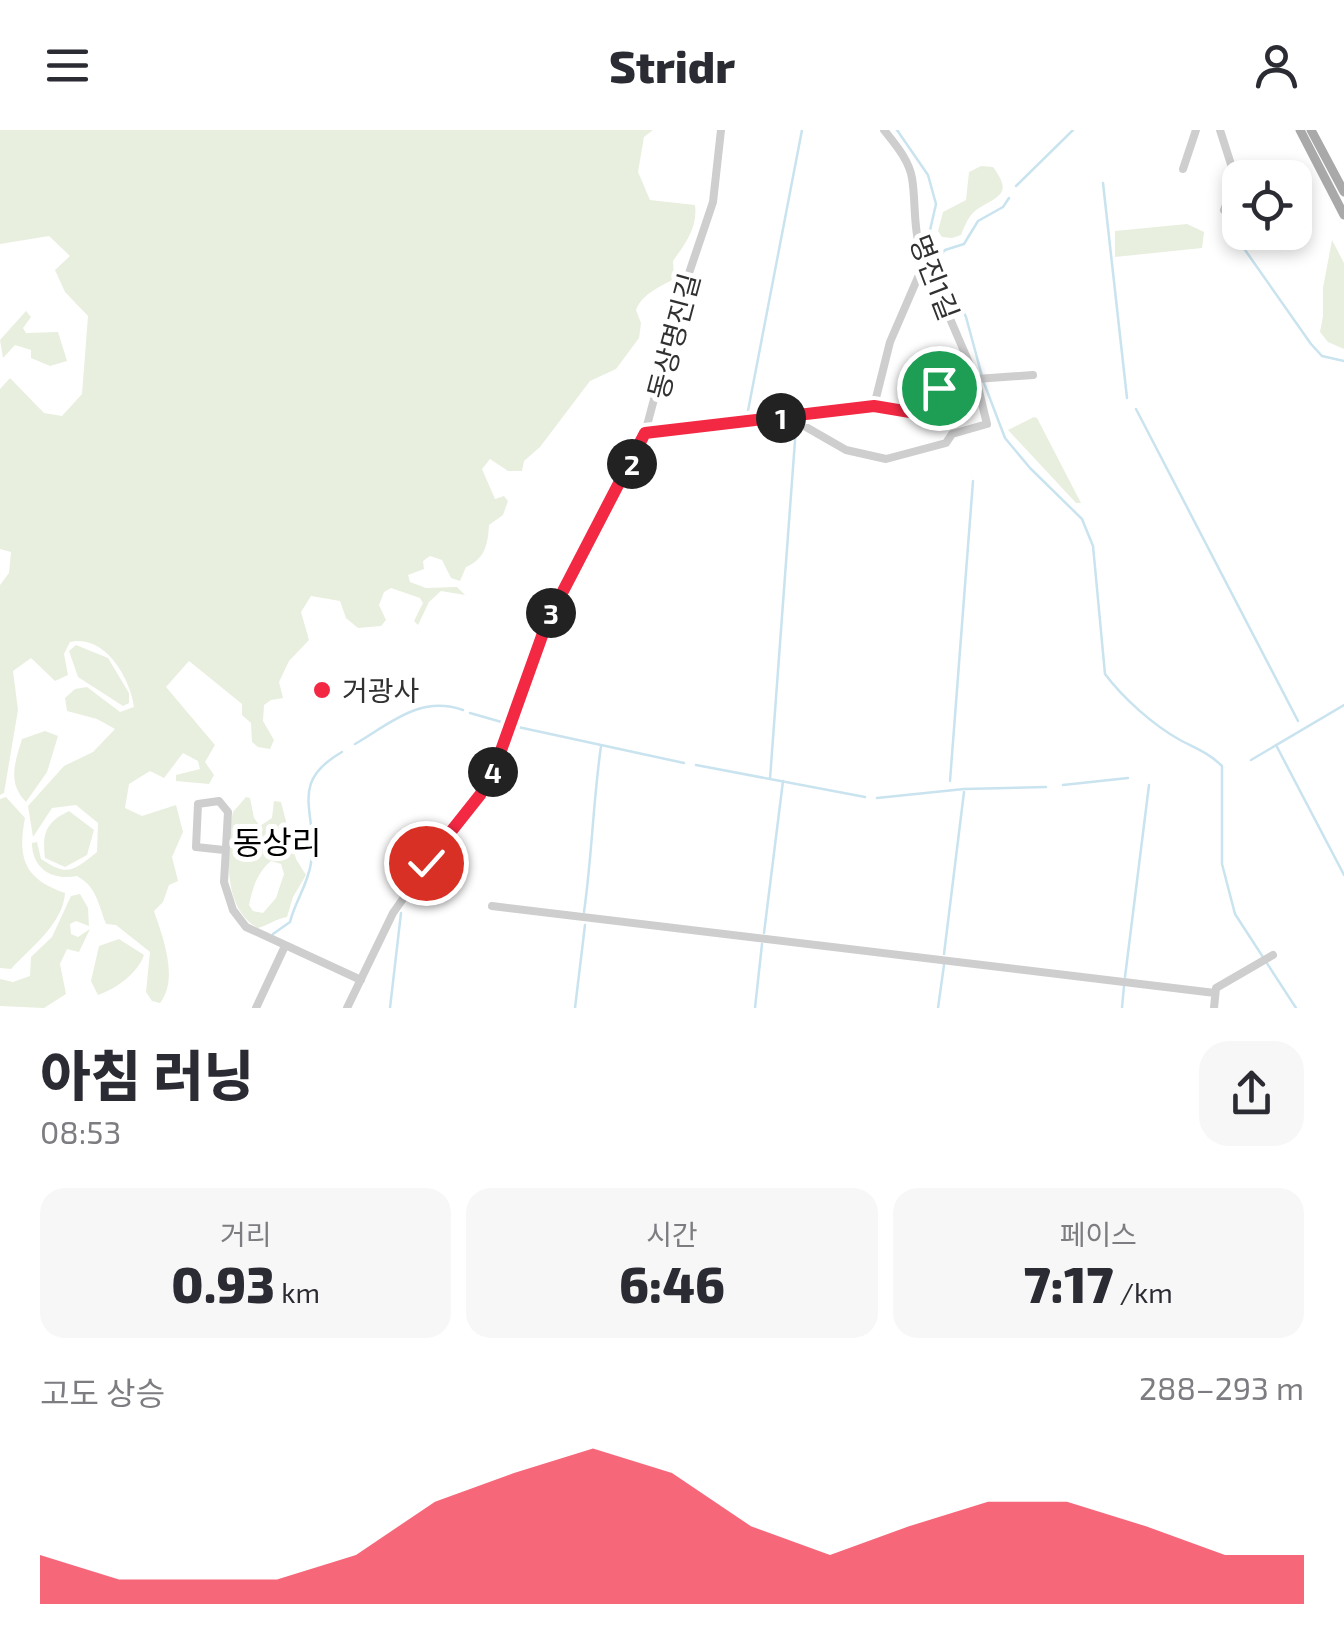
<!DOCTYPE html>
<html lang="ko">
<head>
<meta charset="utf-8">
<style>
	:root { --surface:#fff; --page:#f7f7f7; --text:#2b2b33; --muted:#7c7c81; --accent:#f32843 }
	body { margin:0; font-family:"Exo 2","Noto Sans KR",sans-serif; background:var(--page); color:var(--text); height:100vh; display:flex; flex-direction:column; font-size:38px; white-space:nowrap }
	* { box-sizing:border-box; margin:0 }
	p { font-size:32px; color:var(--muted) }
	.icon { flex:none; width:55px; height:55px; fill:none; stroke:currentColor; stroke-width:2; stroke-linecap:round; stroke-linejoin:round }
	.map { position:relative; height:878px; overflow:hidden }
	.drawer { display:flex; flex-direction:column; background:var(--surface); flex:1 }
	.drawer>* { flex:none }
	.fabs { position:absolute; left:1222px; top:30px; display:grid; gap:20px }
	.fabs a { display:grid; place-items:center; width:90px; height:90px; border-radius:20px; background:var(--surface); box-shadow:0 5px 15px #0003; font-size:50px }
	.pin { position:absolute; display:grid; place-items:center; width:85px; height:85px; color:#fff; margin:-42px; border:5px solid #fff; border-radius:50%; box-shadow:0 2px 10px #0007 }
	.km { position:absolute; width:50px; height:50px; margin:-25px; border-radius:50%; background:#222; color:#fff; font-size:28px; line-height:50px; text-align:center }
	.round { display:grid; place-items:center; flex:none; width:105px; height:105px; border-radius:30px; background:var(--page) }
	.headline { display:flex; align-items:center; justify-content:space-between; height:170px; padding:0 40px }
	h1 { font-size:55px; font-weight:800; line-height:75px }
	.figures { display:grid; grid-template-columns:repeat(3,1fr); gap:15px; height:170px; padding:10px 40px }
	.figures div { display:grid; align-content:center; border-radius:25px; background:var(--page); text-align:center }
	.figures b { font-size:50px; font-weight:800 }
	.figures small { font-size:28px; font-weight:400 }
	.figures p { font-size:28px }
	.chart { height:280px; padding:20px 40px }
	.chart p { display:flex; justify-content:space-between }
	.chart svg { width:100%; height:180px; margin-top:10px; fill:var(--accent); opacity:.7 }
	header { display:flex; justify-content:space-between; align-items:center; height:130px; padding:0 40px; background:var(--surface); font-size:45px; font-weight:800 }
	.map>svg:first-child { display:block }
	.green { fill:#e8efde; fill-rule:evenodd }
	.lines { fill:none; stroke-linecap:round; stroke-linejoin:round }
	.stream { stroke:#c9e3ef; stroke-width:2.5 }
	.minor { stroke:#cecece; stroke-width:8 }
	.major { stroke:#a9a9a9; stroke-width:9 }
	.route-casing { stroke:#fff; stroke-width:20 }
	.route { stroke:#f32843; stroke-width:12 }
	.poi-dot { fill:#f32843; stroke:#fff; stroke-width:4 }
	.labels { text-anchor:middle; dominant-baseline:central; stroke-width:10; stroke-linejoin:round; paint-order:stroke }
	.street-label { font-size:28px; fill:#313131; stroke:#fff }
	.poi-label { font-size:28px; fill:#313131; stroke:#fff; text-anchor:start }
	.quarter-label { font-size:32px; fill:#000; stroke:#fff }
</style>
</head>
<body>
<header><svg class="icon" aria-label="menu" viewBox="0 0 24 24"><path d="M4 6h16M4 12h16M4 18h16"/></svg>Stridr<svg class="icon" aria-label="person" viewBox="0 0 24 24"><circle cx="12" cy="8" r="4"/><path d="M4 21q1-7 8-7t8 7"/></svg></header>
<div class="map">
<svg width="1344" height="878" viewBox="0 0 1344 878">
	<rect width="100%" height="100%" fill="#fff"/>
	<path class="green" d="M0 0H653L644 7 638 42 650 70 695 75C698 97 685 114 673 131L674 149C660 157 643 163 636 180L641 193 639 208 616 239 590 251 540 317 524 331 522 341H508L490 329 482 339 495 369 504 366 508 371 503 385 489 395C488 414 485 429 466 437L460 451 451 448 442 430 430 426 423 431 424 439 408 445 410 452 426 458 457 457 465 465 441 461 429 472 418 495 414 491 423 473 420 468 391 458 384 462 379 475 386 490 381 496 358 498 346 488 340 471 311 466 301 482 309 510 289 531 279 552 283 568 271 570 264 575 263 591 274 610 270 619 258 617 252 612 251 593 242 585V574L189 531 166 557 215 615 205 632 214 645 209 654 176 651V645L200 639 198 631 183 623 164 648 150 641 129 654 125 678 142 686 176 675 183 702 172 727 178 751 169 755 163 772 154 781C163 808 179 849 160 873L152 871 146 862 150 822 116 795 106 794C98 774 97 757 77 746 53 751 32 739 32 713L37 712 41 729C68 747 73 741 97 722L98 693 76 675 52 678 33 707 28 676 64 636 93 622 115 599 97 589 67 581 65 568 75 559 87 557 120 582 134 577C130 548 105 504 70 512L64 524 68 545 55 551 31 528 13 541 18 580 4 663 0 665V455L9 443 11 422 0 419V259L10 248 44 283 62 286 82 264 88 186 65 162 55 140 70 126 49 106 0 114Z
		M981 36 993 37C1012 63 1001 65 979 78 969 84 965 95 961 105L952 108 942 107 938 101 943 82 966 70 969 42Z
		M1187 94 1204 102 1202 118 1115 127V101Z
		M1332 110 1344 133V219L1328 212 1320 202 1323 186V158Z
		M26 181 31 187 23 198 26 203 58 202 67 231 50 236 31 228V220L15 215 3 228 0 210Z
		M1034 287 1037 288 1081 373H1076L1008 300Z
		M76 515 108 528 129 563V573L123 576 78 547 69 521Z
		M45 601 58 606 47 642 26 672C7 653 15 632 22 609Z
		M6 667 25 688C17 729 25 749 65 763 63 794 31 817 11 839L0 838V669Z
		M246 667 250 668 254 688 260 696 272 688 274 671 281 672 296 729 306 745 293 767 287 787C275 789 269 795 258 798 222 778 228 725 231 691L233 682ZM271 731 281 734 284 744 276 768 263 783 253 781 249 775C253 757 257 743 271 731Z
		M69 681 94 700 87 725 65 737 45 728C42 703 46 692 69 681Z
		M80 764 88 778 89 796 76 791 70 794 71 804 78 807 90 799 79 822 67 819 60 834 66 864 44 878 0 876V849L13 852 30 846 31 827 52 807 71 766Z
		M119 809 144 825C138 843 116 859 98 865L91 851 99 816Z"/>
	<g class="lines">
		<path class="stream" d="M897 0 928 45 936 74 928 109 966 187 982 246
			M1103 53 1127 268
			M1016 56 1073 0
			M1224 90 1311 214 1322 226 1344 231
			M937 129 945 120 964 114 978 91 1003 77 1009 68
			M984 253 1005 308 1030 338 1082 389 1093 416 1105 544C1123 568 1153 595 1180 610 1195 618 1209 623 1222 636V734L1235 784 1296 878
			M1136 279 1298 591
			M747 286 802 0
			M470 583 505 593
			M518 597 684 633
			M355 614C391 593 420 565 463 580
			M1276 615 1344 745
			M1251 630 1344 575
			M696 635 865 667
			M770 649 796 297
			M950 651 973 351
			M1063 655 1128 648
			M877 668 964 659 1046 657
			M584 782C592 726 593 672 601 616
			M764 803 783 651
			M273 804 290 792C295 772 308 754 311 733 319 682 286 654 342 622
			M944 824 964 662
			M1125 847 1149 655
			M390 878 401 783
			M575 878 585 795
			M755 878 762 814
			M938 878 944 835
			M1122 878 1124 856"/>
		<path class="minor" d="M1220 0 1236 50 1224 80
			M1183 39 1196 0
			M874 276 890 212 925 131
			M795 287 874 276 916 283 939 258 976 249 1033 245
			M645 303 795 287 799 293 846 320 886 329 946 313 952 304 987 294 976 249 920 119C913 96 916 72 912 48 909 30 895 14 884 0
			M224 720 196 717 198 674 219 671 228 682 224 752 233 780 246 797 361 850
			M492 776 1215 863
			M256 878 285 816
			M347 878 393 783 494 640 547 492 645 303 682 164 713 72 721 0
			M1214 878 1216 858 1273 825"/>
		<path class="major" d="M1300 0 1344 85
			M1311 0 1344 62"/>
	</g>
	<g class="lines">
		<g class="route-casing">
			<path id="route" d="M426 733 480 665 494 640 547 492 645 303 874 276 916 283 939 258"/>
		</g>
		<use href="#route" class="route"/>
	</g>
	<circle class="poi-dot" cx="322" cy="560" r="10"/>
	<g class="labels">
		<g class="street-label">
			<text transform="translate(935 147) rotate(69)">명진1길</text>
			<text transform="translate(673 206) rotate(-75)">동상명진길</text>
		</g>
		<g class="poi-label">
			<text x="342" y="560">거광사</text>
		</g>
		<g class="quarter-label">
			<text x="277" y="711">동상리</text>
		</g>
	</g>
</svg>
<div class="fabs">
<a><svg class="icon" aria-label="locate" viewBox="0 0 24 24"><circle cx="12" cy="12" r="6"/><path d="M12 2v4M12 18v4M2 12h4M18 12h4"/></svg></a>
</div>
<div class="pin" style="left:939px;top:258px;background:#1e9e55"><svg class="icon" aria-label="arrive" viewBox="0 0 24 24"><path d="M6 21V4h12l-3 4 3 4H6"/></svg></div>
<div class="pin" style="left:426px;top:733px;background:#d93025"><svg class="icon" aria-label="check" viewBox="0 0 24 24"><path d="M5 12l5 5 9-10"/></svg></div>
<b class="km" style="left:781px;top:288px">1</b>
<b class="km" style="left:632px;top:334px">2</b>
<b class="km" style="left:551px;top:483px">3</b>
<b class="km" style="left:493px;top:642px">4</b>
</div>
<section class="drawer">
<div class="headline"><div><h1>아침 러닝</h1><p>08:53</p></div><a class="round"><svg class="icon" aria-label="share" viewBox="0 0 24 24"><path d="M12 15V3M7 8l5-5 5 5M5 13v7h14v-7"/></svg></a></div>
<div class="figures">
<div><p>거리</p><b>0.93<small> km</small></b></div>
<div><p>시간</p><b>6:46</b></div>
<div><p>페이스</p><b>7:17<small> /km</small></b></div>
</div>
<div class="chart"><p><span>고도 상승</span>288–293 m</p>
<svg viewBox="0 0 160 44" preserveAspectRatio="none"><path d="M0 44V32L10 38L20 38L30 38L40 32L50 19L60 12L70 6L80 12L90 25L100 32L110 25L120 19L130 19L140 25L150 32L160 32V44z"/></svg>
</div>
</section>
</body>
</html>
